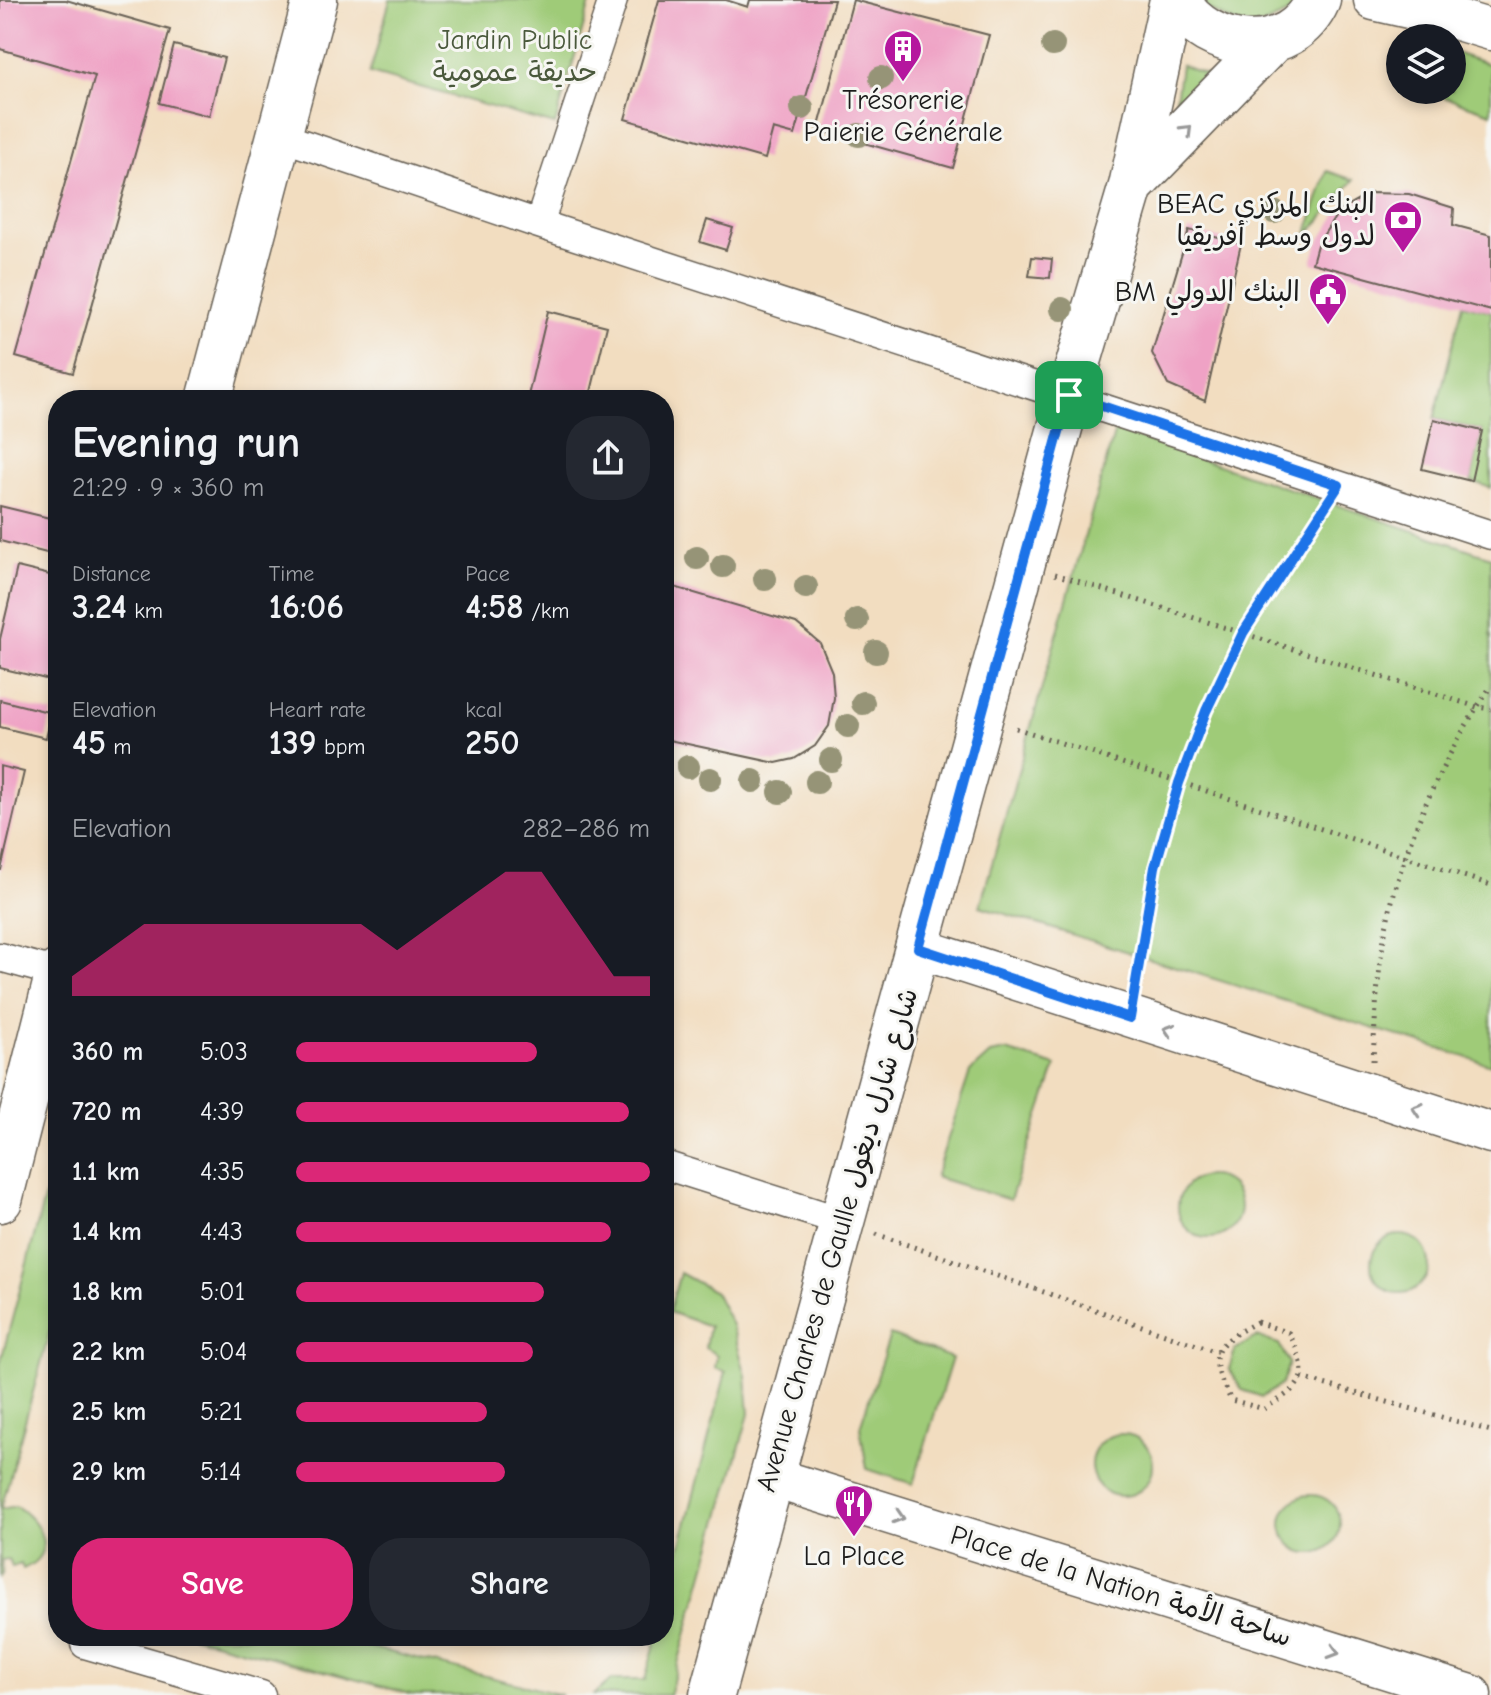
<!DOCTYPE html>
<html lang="en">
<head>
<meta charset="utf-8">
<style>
	:root { --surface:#171b24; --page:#242831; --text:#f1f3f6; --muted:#9ea1a6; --accent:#db2777 }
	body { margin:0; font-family:"Comic Neue","Playpen Sans Arabic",sans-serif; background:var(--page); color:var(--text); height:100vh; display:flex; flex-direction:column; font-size:30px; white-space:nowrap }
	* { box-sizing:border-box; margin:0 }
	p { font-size:26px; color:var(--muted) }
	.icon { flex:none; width:44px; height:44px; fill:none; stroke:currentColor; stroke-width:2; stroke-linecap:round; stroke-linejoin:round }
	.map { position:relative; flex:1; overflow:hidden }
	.sheet { position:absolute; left:48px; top:390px; width:626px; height:1256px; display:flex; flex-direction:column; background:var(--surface); border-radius:32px; box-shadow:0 4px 12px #0003 }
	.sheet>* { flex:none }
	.controls { position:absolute; left:1386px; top:24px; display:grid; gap:16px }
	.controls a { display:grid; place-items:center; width:80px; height:80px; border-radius:50%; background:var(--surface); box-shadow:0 4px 12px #0003; font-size:40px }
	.pin { position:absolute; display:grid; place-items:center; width:68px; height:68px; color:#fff; margin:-34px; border-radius:16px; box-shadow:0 4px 12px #0006 }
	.round { display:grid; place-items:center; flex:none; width:84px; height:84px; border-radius:32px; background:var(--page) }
	.head { display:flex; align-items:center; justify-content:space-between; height:136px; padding:0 24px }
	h1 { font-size:44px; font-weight:700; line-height:60px }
	.metrics { display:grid; grid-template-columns:repeat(3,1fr); gap:12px; height:136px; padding:8px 24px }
	.metrics div { display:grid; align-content:center }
	.metrics b { font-size:34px; font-weight:700 }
	.metrics small { font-size:22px; font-weight:400 }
	.metrics p { font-size:22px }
	.chart { height:224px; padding:16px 24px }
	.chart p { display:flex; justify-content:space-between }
	.chart svg { width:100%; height:144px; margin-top:8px; fill:var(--accent); opacity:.7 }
	.action { display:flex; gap:16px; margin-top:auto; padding:16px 24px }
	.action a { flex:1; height:92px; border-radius:32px; background:var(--accent); color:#fff; font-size:32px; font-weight:700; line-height:92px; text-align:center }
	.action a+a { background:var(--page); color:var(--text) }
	ul { padding:0 24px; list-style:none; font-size:26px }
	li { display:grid; grid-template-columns:128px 96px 1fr; align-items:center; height:60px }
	li i { height:20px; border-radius:10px; background:var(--accent) }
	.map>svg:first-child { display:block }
	.green { fill:#9fcb78; stroke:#5e744a; stroke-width:2 }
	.building { fill:#efa2c5 }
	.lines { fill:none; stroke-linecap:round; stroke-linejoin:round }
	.street-casing { stroke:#676055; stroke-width:31 }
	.secondary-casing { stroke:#676055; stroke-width:43 }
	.primary-casing { stroke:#676055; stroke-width:47 }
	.path { stroke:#676055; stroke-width:5; stroke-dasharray:2 6; stroke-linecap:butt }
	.street { stroke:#fff; stroke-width:28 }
	.secondary { stroke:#fff; stroke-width:40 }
	.primary { stroke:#fff; stroke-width:44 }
	.tree { fill:#969477 }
	.oneway { stroke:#999 }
	.route-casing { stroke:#fff; stroke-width:16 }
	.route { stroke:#1a73e8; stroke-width:10 }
	.labels { text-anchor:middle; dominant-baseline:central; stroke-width:6; stroke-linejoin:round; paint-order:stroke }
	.park-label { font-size:28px; fill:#4a593c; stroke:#f6f6f2 }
	.poi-label { font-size:28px; fill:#1c1c1c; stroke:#f6f6f2 }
	.street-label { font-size:28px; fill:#1c1c1c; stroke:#f6f6f2 }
</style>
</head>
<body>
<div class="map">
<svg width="1491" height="1695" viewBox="0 0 1491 1695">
	<rect width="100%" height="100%" fill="#f6f6f2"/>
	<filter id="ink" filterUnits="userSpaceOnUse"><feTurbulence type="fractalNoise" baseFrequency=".0125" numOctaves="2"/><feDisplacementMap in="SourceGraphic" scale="16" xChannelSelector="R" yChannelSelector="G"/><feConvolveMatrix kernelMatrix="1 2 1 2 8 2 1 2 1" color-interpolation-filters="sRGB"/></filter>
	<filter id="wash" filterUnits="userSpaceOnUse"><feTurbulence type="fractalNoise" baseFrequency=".006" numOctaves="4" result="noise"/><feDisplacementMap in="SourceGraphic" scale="32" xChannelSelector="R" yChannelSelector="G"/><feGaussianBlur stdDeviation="1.8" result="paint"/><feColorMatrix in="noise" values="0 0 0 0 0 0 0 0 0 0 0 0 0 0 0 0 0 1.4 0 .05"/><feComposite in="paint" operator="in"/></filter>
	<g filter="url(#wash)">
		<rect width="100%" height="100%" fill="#f2ddc0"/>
		<path class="green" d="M390 0H591L555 125 370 73Z
			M1190 0H1299L1287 14 1249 30Z
			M1452 52 1491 65V113L1423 90H1452Z
			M1181 65 1220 80 1173 121Z
			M1327 171 1354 180 1306 237Z
			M1463 304 1491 311V488L1471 481 1482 431 1434 419Z
			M1115 430 1491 557V1065L980 906Z
			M1006 1051 1056 1066 1010 1200 935 1177 970 1072 990 1054Z
			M58 1147V1301L1 1509 16 1506C41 1522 58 1553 23 1569L21 1564 12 1567 8 1559 1 1560 3 1573 0 1577V1364Z
			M1178 1207a31 31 0 1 1 62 0a31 31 0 1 1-62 0Z
			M1371 1264a29 29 0 1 1 58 0a29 29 0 1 1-58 0Z
			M680 1273 715 1292 732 1325 746 1376 749 1414 669 1695H593L611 1680H645L657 1636H664V1608L726 1372 715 1368 717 1355 705 1348 709 1326 669 1312Z
			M890 1335 952 1358 913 1484 867 1469 860 1427Z
			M1256 1337 1279 1344 1289 1363 1282 1384 1262 1397 1242 1390 1229 1369 1235 1350Z
			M1091 1465a31 31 0 1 1 62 0a31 31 0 1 1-62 0Z
			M1282 1524a29 29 0 1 1 58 0a29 29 0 1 1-58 0Z
			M192 1636H325L562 1695H414Z"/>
		<g id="blocks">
			<path class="building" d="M0 0H66L170 30 73 373 16 357 95 76 0 49Z
				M659 0H726L748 7 750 0H834L795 135 773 129 765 159 625 119Z
				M853 0 989 35 953 168 818 130Z
				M174 45 224 58 209 116 159 103Z
				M1371 193 1409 194 1454 208 1453 225 1491 235V311L1312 263 1317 245 1339 211Z
				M707 220 733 228 726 250 700 242Z
				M1189 230 1241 244 1205 401 1168 385 1152 353Z
				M1032 257 1052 259 1050 278 1029 276Z
				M548 311 607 326 589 400H527Z
				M1434 419 1482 431 1471 481 1422 469Z
				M0 506 58 520V556L0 541Z
				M17 567 58 577V662L54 681 0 668V639Z
				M664 584 796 623 820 643 832 672 834 698 829 726 815 746 794 759 776 763 664 739Z
				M0 700 52 713 46 738 0 727Z
				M0 766 24 772 1 870H0Z"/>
		</g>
	</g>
	<g filter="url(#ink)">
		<use href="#blocks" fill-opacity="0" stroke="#676055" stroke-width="2"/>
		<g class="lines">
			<g class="street-casing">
				<path id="street" d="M279 136 539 224 1491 535
					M539 224 613 0
					M0 957 58 973
					M664 1165 841 1221
					M85 1644 261 1695"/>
			</g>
			<g class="secondary-casing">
				<path id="secondary" d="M1374 0 1448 17 1491 30
					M918 948 1491 1133
					M771 1477 1471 1695"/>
			</g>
			<g class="primary-casing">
				<path id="primary" d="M1177 0C1207 53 1291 61 1318 0
					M1131 186 1274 39
					M209 400 315 0
					M0 1200 58 972
					M712 1695 1069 395 1131 186 1172 0"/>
			</g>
			<path class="path" d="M1055 574 1477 707 1491 709
				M1016 728 1491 885
				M1135 985 1155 867 1179 783 1206 711 1243 633 1323 509
				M1373 1061C1375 1020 1377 979 1384 938 1400 849 1441 760 1491 686
				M876 1234 1217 1352
				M1257 1322 1289 1333C1311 1377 1306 1384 1264 1409L1231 1400C1206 1353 1212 1346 1257 1322Z
				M1302 1378 1491 1431"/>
			<use href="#street" class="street"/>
			<use href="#secondary" class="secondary"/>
			<use href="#primary" class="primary"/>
		</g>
		<g class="tree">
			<circle cx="1053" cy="45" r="12"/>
			<circle cx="881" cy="78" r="12"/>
			<circle cx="802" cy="108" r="12"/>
			<circle cx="859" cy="135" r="12"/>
			<circle cx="1274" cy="212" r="12"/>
			<circle cx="1062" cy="309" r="12"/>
			<circle cx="697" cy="558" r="12"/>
			<circle cx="723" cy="566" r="12"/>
			<circle cx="765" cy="579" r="12"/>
			<circle cx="806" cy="587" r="12"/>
			<circle cx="857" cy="620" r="12"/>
			<circle cx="876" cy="652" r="12"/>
			<circle cx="863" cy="703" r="12"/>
			<circle cx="848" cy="726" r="12"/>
			<circle cx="831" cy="760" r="12"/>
			<circle cx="688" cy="767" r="12"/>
			<circle cx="710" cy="779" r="12"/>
			<circle cx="753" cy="781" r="12"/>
			<circle cx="817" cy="782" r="12"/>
			<circle cx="780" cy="792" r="12"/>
		</g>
		<defs><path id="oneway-chevron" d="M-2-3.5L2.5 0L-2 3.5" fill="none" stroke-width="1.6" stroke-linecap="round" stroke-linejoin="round" transform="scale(2)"/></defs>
		<g class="oneway">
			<use href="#oneway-chevron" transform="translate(1187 130) rotate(-45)"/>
			<use href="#oneway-chevron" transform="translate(1169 1030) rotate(-162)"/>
			<use href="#oneway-chevron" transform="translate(1417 1109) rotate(-162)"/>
			<use href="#oneway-chevron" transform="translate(899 1517) rotate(17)"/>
			<use href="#oneway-chevron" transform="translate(1334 1652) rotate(17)"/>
		</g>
	</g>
	<g class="lines" filter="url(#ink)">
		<g class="route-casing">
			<path id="route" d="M1069 395 1339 485 1243 633 1206 711 1179 783 1155 867 1130 1018 918 948Z"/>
		</g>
		<use href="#route" class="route"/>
	</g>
	<defs>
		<g id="building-pin" transform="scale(2)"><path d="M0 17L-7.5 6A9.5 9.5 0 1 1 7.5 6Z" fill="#b5179e" stroke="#f6f6f2"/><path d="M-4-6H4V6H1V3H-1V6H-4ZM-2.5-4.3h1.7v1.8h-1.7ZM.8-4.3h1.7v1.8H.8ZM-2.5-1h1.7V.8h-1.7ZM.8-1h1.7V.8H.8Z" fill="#fff"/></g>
		<g id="bank-pin" transform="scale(2)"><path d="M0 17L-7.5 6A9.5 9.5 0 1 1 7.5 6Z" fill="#b5179e" stroke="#f6f6f2"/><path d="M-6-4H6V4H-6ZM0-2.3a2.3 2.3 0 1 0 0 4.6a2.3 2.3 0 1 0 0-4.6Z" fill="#fff"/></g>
		<g id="civic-pin" transform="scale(2)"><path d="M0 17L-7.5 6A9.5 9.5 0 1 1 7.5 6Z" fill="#b5179e" stroke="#f6f6f2"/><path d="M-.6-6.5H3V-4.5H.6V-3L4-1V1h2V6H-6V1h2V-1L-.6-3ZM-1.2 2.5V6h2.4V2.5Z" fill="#fff"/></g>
		<g id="restaurant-pin" transform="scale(2)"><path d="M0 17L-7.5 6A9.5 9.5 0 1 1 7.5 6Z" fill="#b5179e" stroke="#f6f6f2"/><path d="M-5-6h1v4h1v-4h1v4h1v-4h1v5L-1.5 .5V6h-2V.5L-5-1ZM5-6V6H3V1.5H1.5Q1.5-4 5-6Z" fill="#fff"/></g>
	</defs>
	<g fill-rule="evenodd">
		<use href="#building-pin" x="903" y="49"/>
		<use href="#bank-pin" x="1403" y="220"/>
		<use href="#civic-pin" x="1328" y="292"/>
		<use href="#restaurant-pin" x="854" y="1504"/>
	</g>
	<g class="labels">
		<g class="park-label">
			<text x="515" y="40">Jardin Public<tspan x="515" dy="32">حديقة عمومية</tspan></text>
		</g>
		<g class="poi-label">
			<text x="903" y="100">Trésorerie<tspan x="903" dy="32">Paierie Générale</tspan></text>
			<text x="1375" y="204" text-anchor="end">BEAC البنك المركزي<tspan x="1375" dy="32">لدول وسط أفريقيا</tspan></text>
			<text x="1300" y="292" text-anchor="end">BM البنك الدولي</text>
			<text x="854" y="1556">La Place</text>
		</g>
		<g class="street-label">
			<text transform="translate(837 1240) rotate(-74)">Avenue Charles de Gaulle شارع شارل ديغول</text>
			<text transform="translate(1121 1586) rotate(17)">Place de la Nation ساحة الأمة</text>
		</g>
	</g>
</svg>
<div class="controls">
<a><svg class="icon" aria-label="layers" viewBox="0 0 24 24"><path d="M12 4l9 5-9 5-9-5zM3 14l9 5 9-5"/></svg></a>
</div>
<div class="pin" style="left:1069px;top:395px;background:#1e9e55"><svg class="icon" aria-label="arrive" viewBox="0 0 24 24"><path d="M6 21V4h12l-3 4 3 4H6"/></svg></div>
<section class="sheet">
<div class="head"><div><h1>Evening run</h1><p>21:29 · 9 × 360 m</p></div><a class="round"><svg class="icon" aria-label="share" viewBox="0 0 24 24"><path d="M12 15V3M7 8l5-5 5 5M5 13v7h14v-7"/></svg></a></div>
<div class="metrics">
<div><p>Distance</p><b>3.24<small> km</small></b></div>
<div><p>Time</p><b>16:06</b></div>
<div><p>Pace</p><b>4:58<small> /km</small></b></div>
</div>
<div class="metrics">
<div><p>Elevation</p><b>45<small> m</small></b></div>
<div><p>Heart rate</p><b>139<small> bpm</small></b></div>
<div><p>kcal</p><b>250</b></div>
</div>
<div class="chart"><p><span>Elevation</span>282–286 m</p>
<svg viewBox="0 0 160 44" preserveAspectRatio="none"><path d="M0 44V38L10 30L20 22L30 22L40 22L50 22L60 22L70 22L80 22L90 30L100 22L110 14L120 6L130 6L140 22L150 38L160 38V44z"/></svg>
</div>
<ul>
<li><b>360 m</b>5:03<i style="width:68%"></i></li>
<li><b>720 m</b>4:39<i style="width:94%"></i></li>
<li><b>1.1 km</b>4:35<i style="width:100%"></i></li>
<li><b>1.4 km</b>4:43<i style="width:89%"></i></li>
<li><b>1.8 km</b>5:01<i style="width:70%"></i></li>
<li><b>2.2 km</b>5:04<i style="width:67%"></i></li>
<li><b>2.5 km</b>5:21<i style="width:54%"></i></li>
<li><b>2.9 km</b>5:14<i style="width:59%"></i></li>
</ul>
<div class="action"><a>Save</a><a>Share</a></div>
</section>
</div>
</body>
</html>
